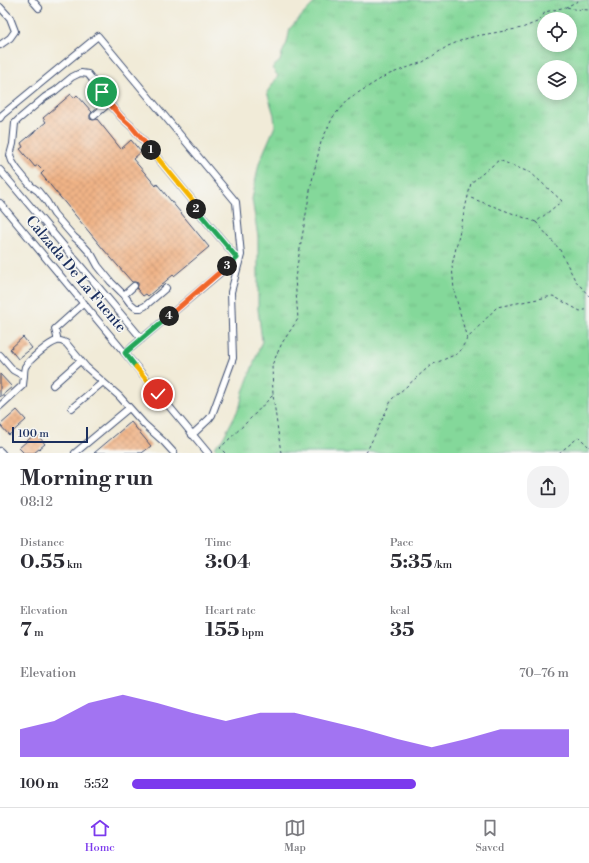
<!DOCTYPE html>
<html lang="en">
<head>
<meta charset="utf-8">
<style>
	:root { --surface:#fff; --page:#f2f2f3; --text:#2b2b33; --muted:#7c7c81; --line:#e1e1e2; --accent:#7c3aed }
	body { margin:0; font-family:"Libre Bodoni",serif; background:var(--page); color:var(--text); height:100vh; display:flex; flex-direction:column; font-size:15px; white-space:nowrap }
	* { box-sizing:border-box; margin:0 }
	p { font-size:13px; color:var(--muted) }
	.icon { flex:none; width:22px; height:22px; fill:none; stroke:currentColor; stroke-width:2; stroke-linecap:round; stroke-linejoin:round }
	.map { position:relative; height:453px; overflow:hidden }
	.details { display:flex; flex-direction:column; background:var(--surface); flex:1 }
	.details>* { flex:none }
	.buttons { position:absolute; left:537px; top:12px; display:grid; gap:8px }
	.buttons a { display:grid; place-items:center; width:40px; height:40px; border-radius:50%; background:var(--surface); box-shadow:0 2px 10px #0003; font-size:20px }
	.scale { position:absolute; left:12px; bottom:10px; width:76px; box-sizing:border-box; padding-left:4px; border:2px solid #1b2f5e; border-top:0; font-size:11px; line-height:14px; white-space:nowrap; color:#1b2f5e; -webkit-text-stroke:3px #f6f6f2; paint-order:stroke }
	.pin { position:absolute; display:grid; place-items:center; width:34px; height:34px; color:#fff; margin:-17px; border:2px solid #fff; border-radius:50%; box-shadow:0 1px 4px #0007 }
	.km { position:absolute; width:20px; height:20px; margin:-10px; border-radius:50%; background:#222; color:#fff; font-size:11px; line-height:20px; text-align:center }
	.round { display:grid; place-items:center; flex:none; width:42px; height:42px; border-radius:16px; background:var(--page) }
	.head { display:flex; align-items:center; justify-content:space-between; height:68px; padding:0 20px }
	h1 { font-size:22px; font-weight:700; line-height:30px }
	.figures { display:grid; grid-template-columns:repeat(3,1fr); gap:6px; height:68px; padding:4px 20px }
	.figures div { display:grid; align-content:center }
	.figures b { font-size:20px; font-weight:700 }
	.figures small { font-size:11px; font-weight:400 }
	.figures p { font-size:11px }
	.chart { height:112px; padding:8px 20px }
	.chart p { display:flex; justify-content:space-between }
	.chart svg { width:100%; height:72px; margin-top:4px; fill:var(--accent); opacity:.7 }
	ul { padding:0 20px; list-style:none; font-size:13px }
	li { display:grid; grid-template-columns:64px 48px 1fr; align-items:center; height:30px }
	li i { height:10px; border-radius:5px; background:var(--accent) }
	.menu { display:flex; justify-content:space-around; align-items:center; height:56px; border-top:1px solid var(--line); background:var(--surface); font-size:11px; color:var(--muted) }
	.menu a { display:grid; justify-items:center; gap:2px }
	.menu .current { color:var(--accent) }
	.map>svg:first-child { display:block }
	.grass { fill:url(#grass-tufts); stroke:#50847c; fill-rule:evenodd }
	.building { fill:url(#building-cross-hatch) }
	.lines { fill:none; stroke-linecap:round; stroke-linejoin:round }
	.minor-casing { stroke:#3b4b70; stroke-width:8 }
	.path { stroke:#3b4b70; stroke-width:1; stroke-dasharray:3 3; stroke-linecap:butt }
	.minor { stroke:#fff; stroke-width:6 }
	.split-1-casing { stroke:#fff; stroke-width:8 }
	.split-2-casing { stroke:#fff; stroke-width:8 }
	.split-3-casing { stroke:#fff; stroke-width:8 }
	.split-4-casing { stroke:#fff; stroke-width:8 }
	.split-5-casing { stroke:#fff; stroke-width:8 }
	.split-6-casing { stroke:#fff; stroke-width:8 }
	.split-1 { stroke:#f0652b; stroke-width:5 }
	.split-2 { stroke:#f5b400; stroke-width:5 }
	.split-3 { stroke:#22a559; stroke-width:5 }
	.split-4 { stroke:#f0652b; stroke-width:5 }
	.split-5 { stroke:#22a559; stroke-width:5 }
	.split-6 { stroke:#f5b400; stroke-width:5 }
	.labels { text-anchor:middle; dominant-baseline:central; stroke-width:3.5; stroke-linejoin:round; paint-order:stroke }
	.street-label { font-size:15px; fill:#1b2f5e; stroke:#f6f6f2 }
</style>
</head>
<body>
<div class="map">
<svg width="589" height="453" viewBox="0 0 589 453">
	<defs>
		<pattern id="grass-tufts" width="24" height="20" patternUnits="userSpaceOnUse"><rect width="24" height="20" fill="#84d89a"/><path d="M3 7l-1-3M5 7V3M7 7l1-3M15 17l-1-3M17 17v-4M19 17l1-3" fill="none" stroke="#71ba87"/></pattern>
		<pattern id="building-cross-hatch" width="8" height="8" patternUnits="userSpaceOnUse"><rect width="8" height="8" fill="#f0b386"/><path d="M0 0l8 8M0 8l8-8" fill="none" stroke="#cd9a76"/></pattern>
	</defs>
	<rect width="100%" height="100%" fill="#f6f6f2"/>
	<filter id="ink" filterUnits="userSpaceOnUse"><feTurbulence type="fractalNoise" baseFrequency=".025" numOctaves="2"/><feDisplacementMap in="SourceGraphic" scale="8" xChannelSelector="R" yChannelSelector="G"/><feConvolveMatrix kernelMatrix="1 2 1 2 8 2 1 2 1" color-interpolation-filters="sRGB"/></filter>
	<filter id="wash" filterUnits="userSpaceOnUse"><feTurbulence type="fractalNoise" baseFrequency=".012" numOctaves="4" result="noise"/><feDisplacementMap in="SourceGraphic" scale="16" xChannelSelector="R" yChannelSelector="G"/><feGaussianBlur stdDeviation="0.9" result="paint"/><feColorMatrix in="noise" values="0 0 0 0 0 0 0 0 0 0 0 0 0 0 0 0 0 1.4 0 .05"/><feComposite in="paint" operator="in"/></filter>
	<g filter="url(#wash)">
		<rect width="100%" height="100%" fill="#f1ebd8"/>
		<path class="grass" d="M317 0H589V453H219L214 447 222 440 240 406 243 392 262 341 258 309V237L252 199 259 163 275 126 274 115 267 92 278 76 272 68 280 61 282 53 287 43 290 28ZM544 19H570V45H544ZM544 67H570V93H544Z"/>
		<g id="blocks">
			<path class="building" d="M71 94 74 98 77 95 92 112 90 115V119L93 120 97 119 121 149 131 140 141 152 133 159 156 186 157 184 209 247 174 276 173 275 148 296 146 294 143 296 137 289 138 285V283L135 282H132L104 250 41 174 44 171 38 165 35 167 20 149 23 147 21 143 46 122 43 118Z
				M23 337 32 348 18 359 10 349Z
				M0 374 12 387 0 397Z
				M17 410 26 420 9 435 0 425Z
				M131 422 151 446 142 453H94Z
				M36 433 45 444 34 453H24L19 448Z"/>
		</g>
	</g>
	<g filter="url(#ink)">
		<use href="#blocks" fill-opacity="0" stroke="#3b4b70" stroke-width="1"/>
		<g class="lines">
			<g class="minor-casing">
				<path id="minor" d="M32 0 39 8
					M0 7 10 18 15 31 10 38 0 45
					M94 116 109 103
					M0 118 2 115 98 36 236 202 241 255 231 292 233 358 212 415 209 419 192 435
					M0 170 142 339
					M0 203 208 453
					M166 288 145 306 141 308H136L130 303 124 295 111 282 98 266 92 255 82 244 74 237 54 214 47 202 38 191 31 186 17 169 12 161 10 155 13 144 15 123 19 119 45 97 55 91 72 77 78 74 81 73 88 74 102 92 109 103 121 117 131 126 194 202 196 209 237 258
					M124 295 134 286
					M57 341V337L55 329 84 303
					M125 353 240 256
					M0 355 13 370 24 376 23 385 0 406
					M24 376C24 373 24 370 25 367 29 360 49 343 57 341 61 340 63 342 66 343L86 367 119 396 144 424 164 442 174 453
					M53 385 80 361
					M72 408 103 382
					M0 451 2 453
					M75 453 129 408"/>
			</g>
			<path class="path" d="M567 7 574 9 589 10
				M536 222 560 250 575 280 589 296
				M467 339 454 290 452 265 471 183 499 160 531 173 562 201 536 222 468 197
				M225 453 220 448 249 420 273 395
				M281 453 273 395 272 365 282 343 298 319 295 278 311 185 321 142 333 117 348 99 387 75 423 62 448 46 465 39 476 36 522 28 537 22 541 19 545 12 566 7 580 0
				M366 453 392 399 431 365 459 353 467 339 497 307 553 296 580 311 589 309
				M559 453 579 437 589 447"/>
			<use href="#minor" class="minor"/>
		</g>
	</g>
	<g class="lines" filter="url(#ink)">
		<g class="split-1-casing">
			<path id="split-1" d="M102 92 109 103 121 117 131 126 151 150"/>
		</g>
		<g class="split-2-casing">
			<path id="split-2" d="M151 150 194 202 196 209"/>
		</g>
		<g class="split-3-casing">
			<path id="split-3" d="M196 209 237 258 227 266"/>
		</g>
		<g class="split-4-casing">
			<path id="split-4" d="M169 316 227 266"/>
		</g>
		<g class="split-5-casing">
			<path id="split-5" d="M136 367 125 353 169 316"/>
		</g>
		<g class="split-6-casing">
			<path id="split-6" d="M136 367 158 394"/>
		</g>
		<use href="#split-1" class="split-1"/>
		<use href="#split-2" class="split-2"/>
		<use href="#split-3" class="split-3"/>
		<use href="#split-4" class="split-4"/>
		<use href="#split-5" class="split-5"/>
		<use href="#split-6" class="split-6"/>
	</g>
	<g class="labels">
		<g class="street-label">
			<text transform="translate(76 274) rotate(50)">Calzada De La Fuente</text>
		</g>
	</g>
</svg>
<div class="buttons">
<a><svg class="icon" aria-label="locate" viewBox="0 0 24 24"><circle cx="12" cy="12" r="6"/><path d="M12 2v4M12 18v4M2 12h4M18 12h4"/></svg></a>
<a><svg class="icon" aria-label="layers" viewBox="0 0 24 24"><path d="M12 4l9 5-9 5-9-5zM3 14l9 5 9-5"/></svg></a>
</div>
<div class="scale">100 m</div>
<div class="pin" style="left:102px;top:92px;background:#1e9e55"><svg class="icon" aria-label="arrive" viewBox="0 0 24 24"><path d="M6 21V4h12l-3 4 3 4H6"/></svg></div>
<div class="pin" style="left:158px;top:394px;background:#d93025"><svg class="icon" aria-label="check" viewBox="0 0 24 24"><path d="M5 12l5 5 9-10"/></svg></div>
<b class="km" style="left:151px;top:150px">1</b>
<b class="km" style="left:196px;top:209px">2</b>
<b class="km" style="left:227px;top:266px">3</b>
<b class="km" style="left:169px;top:316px">4</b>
</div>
<section class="details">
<div class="head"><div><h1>Morning run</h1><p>08:12</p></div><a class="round"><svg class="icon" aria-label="share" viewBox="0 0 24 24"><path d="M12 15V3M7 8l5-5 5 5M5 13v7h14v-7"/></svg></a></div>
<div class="figures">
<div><p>Distance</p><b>0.55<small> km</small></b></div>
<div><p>Time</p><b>3:04</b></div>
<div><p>Pace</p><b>5:35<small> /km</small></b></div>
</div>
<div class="figures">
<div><p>Elevation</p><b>7<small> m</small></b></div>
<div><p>Heart rate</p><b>155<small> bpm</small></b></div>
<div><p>kcal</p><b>35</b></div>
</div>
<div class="chart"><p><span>Elevation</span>70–76 m</p>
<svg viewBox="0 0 160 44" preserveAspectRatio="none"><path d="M0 44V27L10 22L20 11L30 6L40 11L50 17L60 22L70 17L80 17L90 22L100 27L110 33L120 38L130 33L140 27L150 27L160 27V44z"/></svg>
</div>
<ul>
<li><b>100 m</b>5:52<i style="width:65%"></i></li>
</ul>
</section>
<nav class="menu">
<a class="current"><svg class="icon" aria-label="home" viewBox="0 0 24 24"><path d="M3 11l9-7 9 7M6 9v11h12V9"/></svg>Home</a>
<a><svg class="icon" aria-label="map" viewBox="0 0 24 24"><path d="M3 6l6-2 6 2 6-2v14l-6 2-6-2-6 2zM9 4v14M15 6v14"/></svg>Map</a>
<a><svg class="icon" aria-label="saved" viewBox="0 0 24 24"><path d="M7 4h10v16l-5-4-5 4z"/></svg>Saved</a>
</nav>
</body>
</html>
